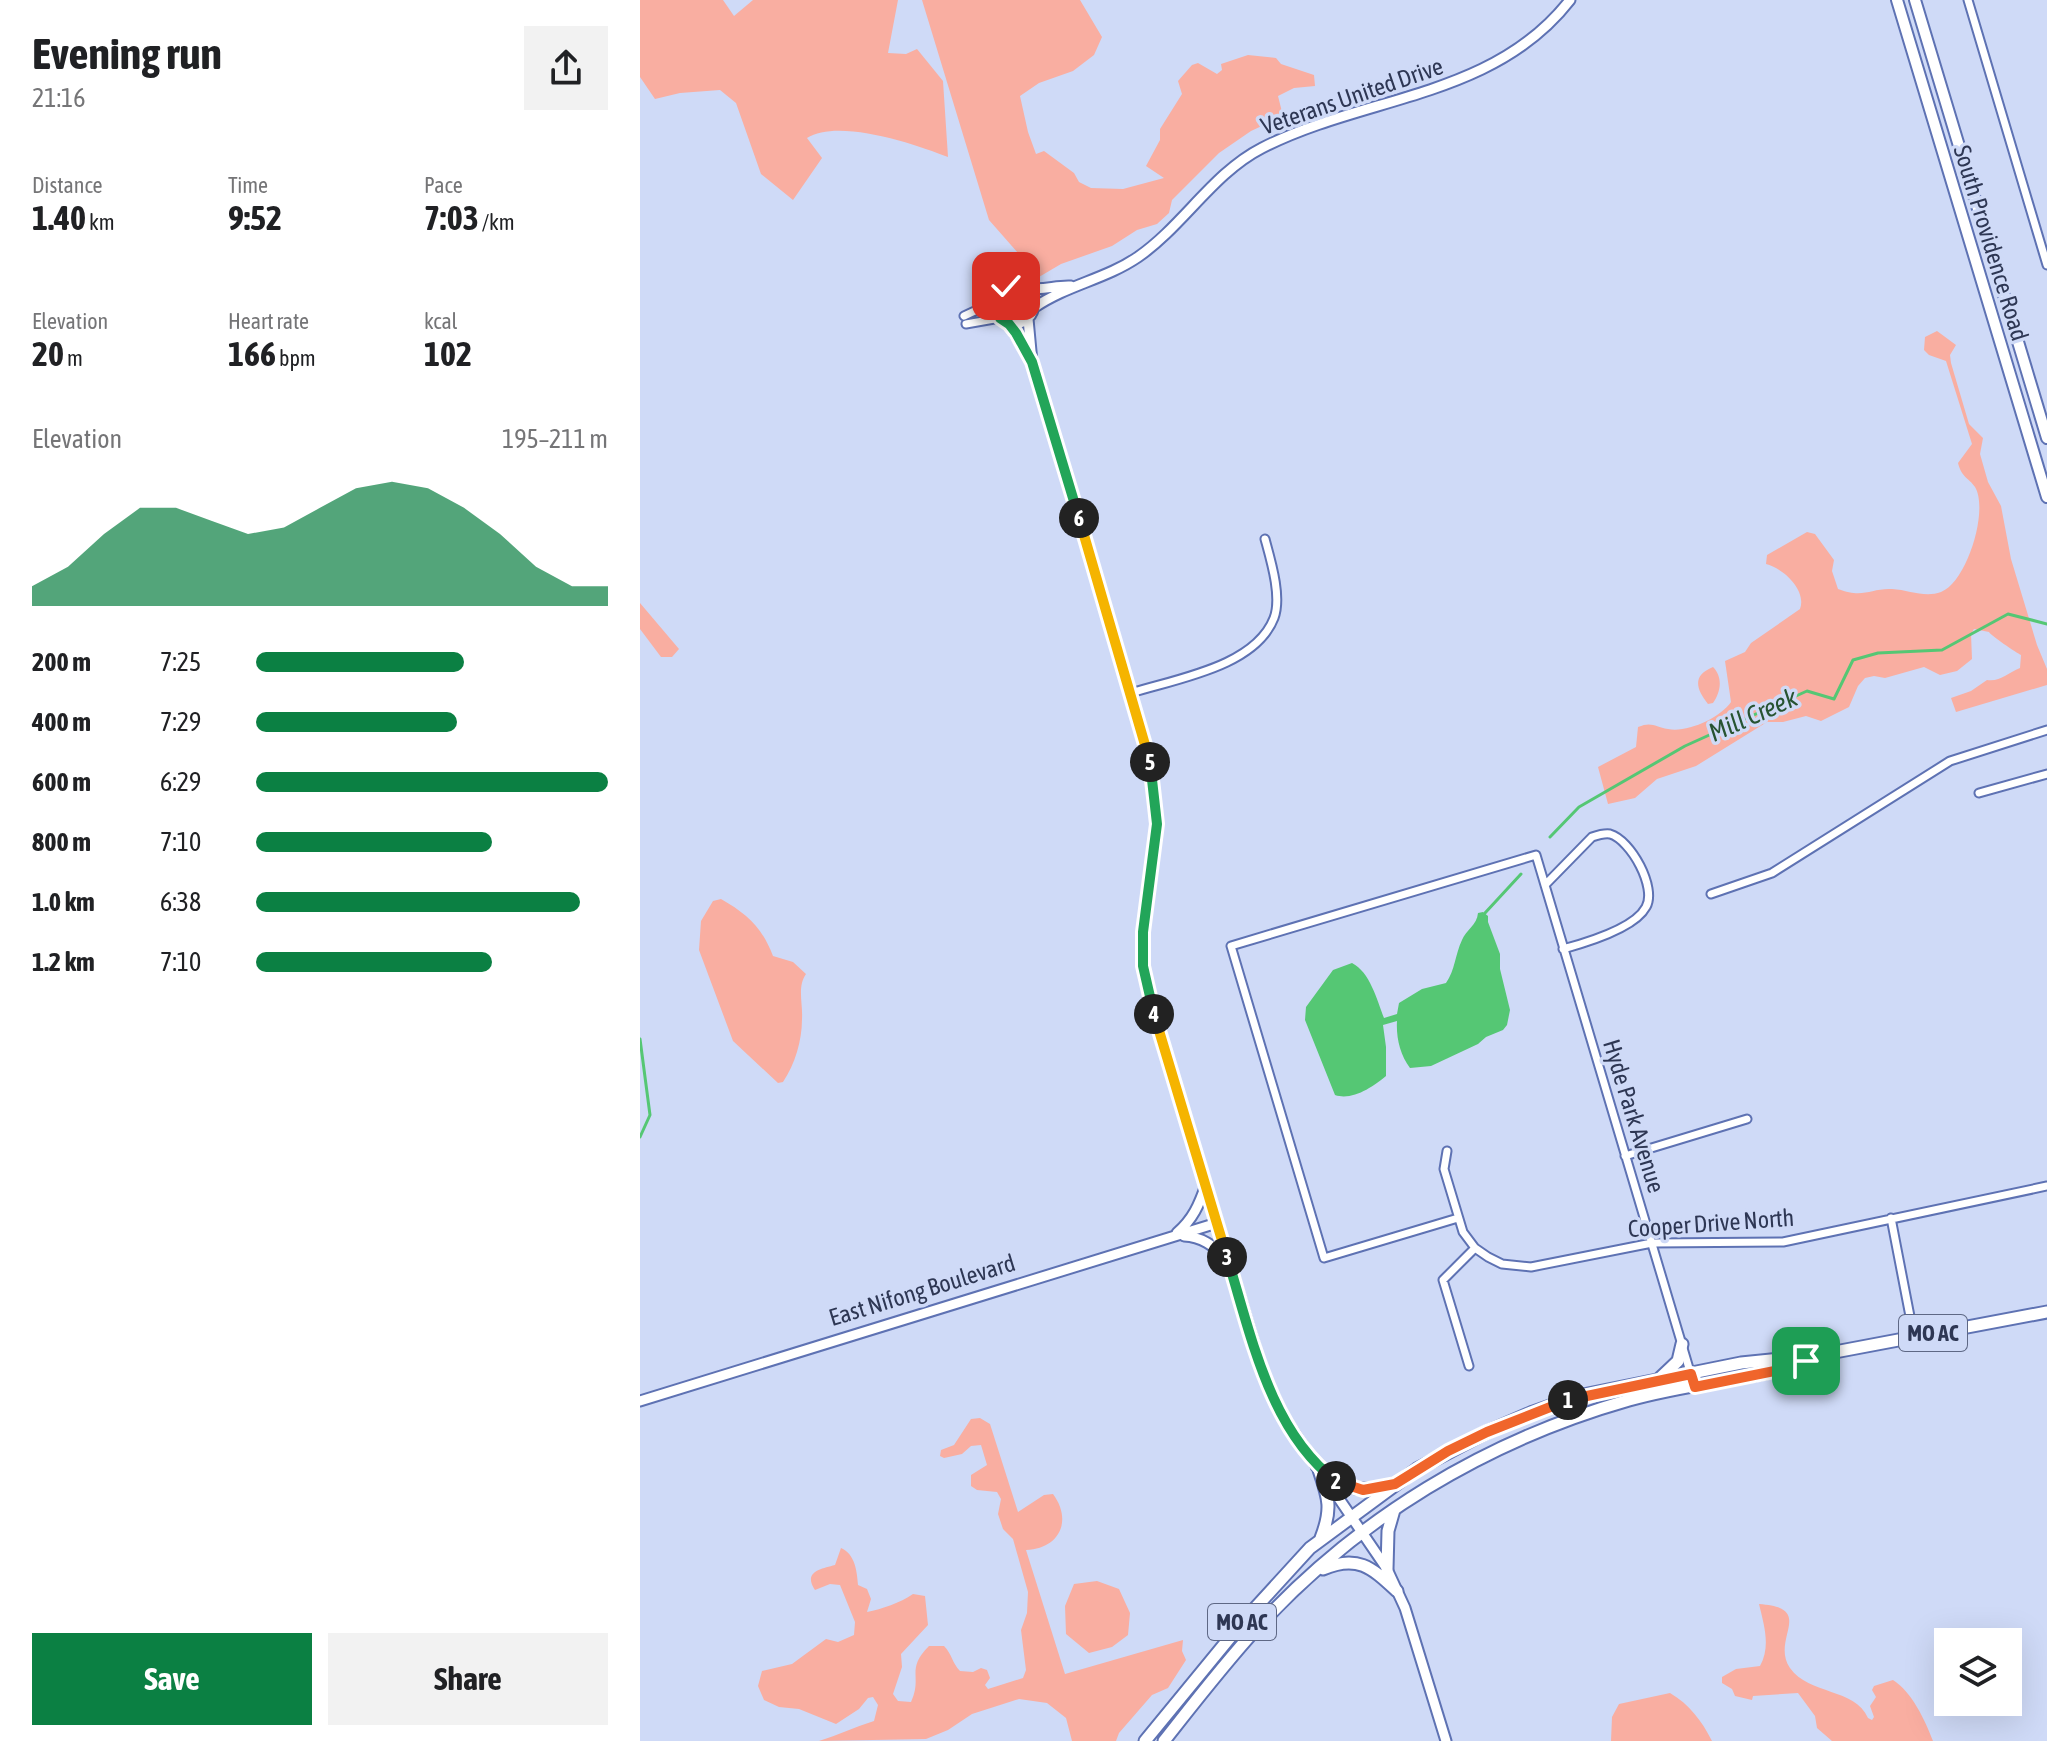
<!DOCTYPE html>
<html lang="en">
<head>
<meta charset="utf-8">
<style>
	:root { --surface:#fff; --page:#f2f2f2; --text:#202124; --muted:#757577; --accent:#0b8043 }
	body { margin:0; font-family:"Asap Condensed",sans-serif; background:var(--page); color:var(--text); height:100vh; display:flex; flex-direction:column; font-size:30px; white-space:nowrap }
	* { box-sizing:border-box; margin:0 }
	p { font-size:26px; color:var(--muted) }
	.icon { flex:none; width:44px; height:44px; fill:none; stroke:currentColor; stroke-width:2; stroke-linecap:round; stroke-linejoin:round }
	.map { position:relative; flex:1; overflow:hidden }
	.side { display:flex; flex-direction:column; background:var(--surface); width:640px }
	.side>* { flex:none }
	.controls { position:absolute; left:1294px; top:1628px; display:grid; gap:16px }
	.controls a { display:grid; place-items:center; width:88px; height:88px; border-radius:0px; background:var(--surface); box-shadow:0 8px 32px #0002; font-size:40px }
	.pin { position:absolute; display:grid; place-items:center; width:68px; height:68px; color:#fff; margin:-34px; border-radius:16px; box-shadow:0 4px 12px #0006 }
	.km { position:absolute; width:40px; height:40px; margin:-20px; border-radius:50%; background:#222; color:#fff; font-size:22px; line-height:40px; text-align:center }
	.round { display:grid; place-items:center; flex:none; width:84px; height:84px; border-radius:0px; background:var(--page) }
	.summary { display:flex; align-items:center; justify-content:space-between; height:136px; padding:0 32px }
	h1 { font-size:44px; font-weight:700; line-height:60px }
	.stats { display:grid; grid-template-columns:repeat(3,1fr); gap:12px; height:136px; padding:8px 32px }
	.stats div { display:grid; align-content:center }
	.stats b { font-size:34px; font-weight:700 }
	.stats small { font-size:22px; font-weight:400 }
	.stats p { font-size:22px }
	.chart { height:224px; padding:16px 32px }
	.chart p { display:flex; justify-content:space-between }
	.chart svg { width:100%; height:144px; margin-top:8px; fill:var(--accent); opacity:.7 }
	.action { display:flex; gap:16px; margin-top:auto; padding:16px 32px }
	.action a { flex:1; height:92px; border-radius:0px; background:var(--accent); color:#fff; font-size:32px; font-weight:700; line-height:92px; text-align:center }
	.action a+a { background:var(--page); color:var(--text) }
	ul { padding:0 32px; list-style:none; font-size:26px }
	li { display:grid; grid-template-columns:128px 96px 1fr; align-items:center; height:60px }
	li i { height:20px; border-radius:10px; background:var(--accent) }
	main { display:flex; flex:1; min-height:0 }
	.map>svg:first-child { display:block }
	.green { fill:#f9aea1 }
	.water { fill:#55c774 }
	.lines { fill:none; stroke-linecap:round; stroke-linejoin:round }
	.stream { stroke:#55c774; stroke-width:3 }
	.minor-casing { stroke:#5e72b3; stroke-width:11 }
	.tertiary-casing { stroke:#5e72b3; stroke-width:13 }
	.secondary-casing { stroke:#5e72b3; stroke-width:14 }
	.primary-casing { stroke:#5e72b3; stroke-width:15 }
	.minor { stroke:#fff; stroke-width:7 }
	.tertiary { stroke:#fff; stroke-width:9 }
	.secondary { stroke:#fff; stroke-width:10 }
	.primary { stroke:#fff; stroke-width:11 }
	.split-1-casing { stroke:#fff; stroke-width:16 }
	.split-2-casing { stroke:#fff; stroke-width:16 }
	.split-3-casing { stroke:#fff; stroke-width:16 }
	.split-4-casing { stroke:#fff; stroke-width:16 }
	.split-5-casing { stroke:#fff; stroke-width:16 }
	.split-6-casing { stroke:#fff; stroke-width:16 }
	.split-7-casing { stroke:#fff; stroke-width:16 }
	.split-1 { stroke:#f0652b; stroke-width:10 }
	.split-2 { stroke:#f0652b; stroke-width:10 }
	.split-3 { stroke:#22a559; stroke-width:10 }
	.split-4 { stroke:#f5b400; stroke-width:10 }
	.split-5 { stroke:#22a559; stroke-width:10 }
	.split-6 { stroke:#f5b400; stroke-width:10 }
	.split-7 { stroke:#22a559; stroke-width:10 }
	.labels { text-anchor:middle; dominant-baseline:central; stroke-width:7; stroke-linejoin:round; paint-order:stroke }
	.shield { fill:#cfdaf7; stroke:#5e6885; stroke-width:2 }
	.shield-label { font-size:22px; font-weight:bold; fill:#2e3754 }
	.street-label { font-size:24px; fill:#2e3754; stroke:#cfdaf7 }
	.water-label { font-size:26px; font-style:italic; fill:#275332; stroke:#cfdaf7 }
</style>
</head>
<body>
<main>
<section class="side">
<div class="summary"><div><h1>Evening run</h1><p>21:16</p></div><a class="round"><svg class="icon" aria-label="share" viewBox="0 0 24 24"><path d="M12 15V3M7 8l5-5 5 5M5 13v7h14v-7"/></svg></a></div>
<div class="stats">
<div><p>Distance</p><b>1.40<small> km</small></b></div>
<div><p>Time</p><b>9:52</b></div>
<div><p>Pace</p><b>7:03<small> /km</small></b></div>
</div>
<div class="stats">
<div><p>Elevation</p><b>20<small> m</small></b></div>
<div><p>Heart rate</p><b>166<small> bpm</small></b></div>
<div><p>kcal</p><b>102</b></div>
</div>
<div class="chart"><p><span>Elevation</span>195–211 m</p>
<svg viewBox="0 0 160 44" preserveAspectRatio="none"><path d="M0 44V38L10 32L20 22L30 14L40 14L50 18L60 22L70 20L80 14L90 8L100 6L110 8L120 14L130 22L140 32L150 38L160 38V44z"/></svg>
</div>
<ul>
<li><b>200 m</b>7:25<i style="width:59%"></i></li>
<li><b>400 m</b>7:29<i style="width:57%"></i></li>
<li><b>600 m</b>6:29<i style="width:100%"></i></li>
<li><b>800 m</b>7:10<i style="width:67%"></i></li>
<li><b>1.0 km</b>6:38<i style="width:92%"></i></li>
<li><b>1.2 km</b>7:10<i style="width:67%"></i></li>
</ul>
<div class="action"><a>Save</a><a>Share</a></div>
</section>
<div class="map">
<svg width="1407" height="1741" viewBox="0 0 1407 1741">
	<rect width="100%" height="100%" fill="#cfdaf7"/>
	<path class="green" d="M0 0H83L94 16 113 0H258L248 53 266 54 277 49 303 81 308 157C275 144 198 118 167 138L182 158 153 200 121 174 96 103 80 90 40 93 15 99 0 77Z
		M282 0H440L462 37 454 55 433 71 399 83 380 96 388 132 396 154 404 151 434 173 439 182 451 188 483 189 524 178 506 166 520 140V129L542 94 538 81 552 65 558 63 577 74 582 70 581 64 608 55 636 58 641 64 674 75 675 86 654 88 638 96 643 116 611 131 579 153 532 200 529 213 517 224 497 230 472 246 421 264 399 277 349 220Z
		M1297 331 1316 345 1310 355 1311 363 1329 424 1343 438 1340 454 1348 482 1361 506 1371 559 1397 645 1407 669V685L1316 712 1311 698 1331 691 1347 680C1360 682 1368 673 1380 668L1381 655C1377 653 1350 635 1349 632L1334 629 1331 634 1332 659 1317 671 1300 675 1284 667 1245 678 1234 676 1225 678 1218 686 1209 707 1181 721 1166 716 1143 722H1127L1056 766 1017 779 995 798 968 804 958 767 996 747 998 727C1012 721 1015 727 1028 729 1047 733 1080 718 1091 702L1085 661 1105 652 1111 643 1160 609C1167 590 1143 568 1126 564L1127 555 1167 532 1175 534 1194 560 1192 571 1198 589C1224 599 1230 588 1252 589 1269 590 1285 598 1301 592 1327 582 1349 510 1335 487 1328 477 1322 478 1318 463L1332 444 1306 361 1289 355 1284 350 1285 337Z
		M0 603 39 649 32 657H21L0 629Z
		M1073 667C1083 677 1081 692 1073 703L1068 704C1055 688 1053 675 1073 667Z
		M81 899C107 914 122 927 133 956L153 962 166 974C157 987 163 1003 162 1019 162 1041 155 1064 143 1082L138 1083 93 1041 59 950 61 921 73 901Z
		M340 1418 350 1424 378 1512 404 1495 413 1494C433 1521 419 1549 386 1550L425 1674 543 1640 542 1651 546 1660 528 1688 512 1695 479 1733 476 1741H432L426 1718 407 1703 379 1699 332 1714 308 1730 286 1739 179 1741C198 1735 215 1727 234 1721L238 1705 233 1697 228 1698 219 1709 196 1724 159 1709 139 1707 124 1700 118 1686 122 1671 152 1664 186 1639 198 1642 214 1635 215 1622 200 1585 190 1584 175 1590C163 1572 180 1569 195 1565L201 1548C215 1554 217 1571 218 1585L227 1589 231 1599 227 1612C242 1609 260 1603 273 1594L285 1596 288 1625 261 1654 262 1667 253 1694 258 1701 271 1702C283 1676 265 1670 289 1646H304C312 1654 312 1663 320 1671L333 1672 341 1668 347 1670 350 1678 345 1685 348 1689 383 1678 386 1670 381 1630 387 1613 388 1592 373 1539 363 1529 358 1514 361 1499 357 1492 337 1490 331 1486V1475L347 1465 341 1445 331 1446 322 1454 304 1458 300 1456 301 1450 314 1445 331 1419Z
		M457 1581 479 1589 490 1613 488 1635 472 1647 449 1653 426 1634 425 1606 434 1584Z
		M1119 1604C1177 1608 1130 1639 1150 1668 1169 1695 1215 1688 1228 1718L1232 1720 1234 1717 1230 1706 1236 1697 1232 1690 1234 1686 1253 1680C1272 1692 1285 1720 1293 1741H1192L1177 1728 1175 1716 1158 1693 1113 1696 1112 1700 1095 1696 1092 1689 1082 1683V1677L1096 1669 1120 1666C1131 1646 1124 1625 1119 1604Z
		M1030 1693C1049 1704 1062 1721 1072 1741H971L972 1717 979 1704Z"/>
	<path class="water" d="M843 912 848 916V922L860 954V969L870 1010 867 1025 863 1030 846 1037 838 1044 791 1066 770 1068C760 1055 756 1037 757 1021L743 1025 746 1047V1076C733 1087 712 1101 695 1095L665 1020 666 1007 693 970 712 963C730 972 737 1000 744 1018L757 1014 759 1003 782 989 806 983C815 970 815 955 822 940 826 930 837 925 838 913Z"/>
	<g class="lines">
		<path class="stream" d="M910 837 939 807 1045 746 1167 691 1194 699 1213 660 1238 653 1302 650 1368 614 1407 624
			M845 913 881 874
			M0 1039 10 1115 0 1137"/>
		<g class="minor-casing">
			<path id="minor" d="M1328 0 1407 265
				M369 266 380 285
				M359 269 360 290
				M324 316 354 302
				M326 324 360 318
				M491 693C535 679 615 667 634 618 642 597 631 561 625 539
				M1339 793 1407 774
				M905 885 952 837C958 835 964 833 970 834 991 840 1017 888 1006 907 995 928 945 943 923 949
				M1071 894 1132 873 1310 761 1407 730
				M807 1151 804 1169 823 1232 835 1248 848 1257 862 1264 891 1267 1012 1243 1143 1242 1407 1186
				M985 1156 1107 1119
				M818 1218 684 1258 591 946 896 855 1051 1375
				M1251 1218 1274 1337
				M829 1366 803 1280 835 1248"/>
		</g>
		<g class="tertiary-casing">
			<path id="tertiary" d="M354 304a20 20 0 1 1 40 0a20 20 0 1 1-40 0Z
				M388 288C403 291 416 285 431 286
				M395 307C427 285 466 279 498 257 543 226 573 173 622 148 725 95 853 99 930 0
				M388 319 392 362
				M369 324 392 362 511 764 517 824 503 932V966L509 996 624 1377 646 1421 747 1569 765 1608 806 1741
				M537 1233C553 1219 559 1205 566 1185
				M544 1236C563 1237 573 1246 587 1258
				M0 1401 577 1223"/>
		</g>
		<g class="secondary-casing">
			<path id="secondary" d="M1257 0 1407 497
				M1275 0 1407 438"/>
		</g>
		<g class="primary-casing">
			<path id="primary" d="M1019 1379 1038 1361 1042 1344
				M677 1466C704 1487 716 1494 750 1486
				M678 1467C688 1497 693 1507 681 1538
				M683 1569C718 1554 732 1568 757 1591
				M747 1569 748 1531 754 1510
				M505 1741 606 1618 670 1548 777 1469 847 1432 893 1412 938 1396 1101 1363 1179 1355 1407 1312
				M524 1741C554 1703 584 1664 617 1628 718 1518 845 1441 989 1400 1038 1386 1094 1380 1144 1369L1168 1360"/>
		</g>
		<use href="#minor" class="minor"/>
		<use href="#tertiary" class="tertiary"/>
		<use href="#secondary" class="secondary"/>
		<use href="#primary" class="primary"/>
	</g>
	<g class="lines">
		<g class="split-1-casing">
			<path id="split-1" d="M928 1400 1051 1374 1055 1387 1144 1369 1166 1361"/>
		</g>
		<g class="split-2-casing">
			<path id="split-2" d="M696 1481 723 1490 755 1484 808 1451 847 1432 928 1400"/>
		</g>
		<g class="split-3-casing">
			<path id="split-3" d="M587 1257C611 1334 629 1430 696 1481"/>
		</g>
		<g class="split-4-casing">
			<path id="split-4" d="M514 1014 587 1257"/>
		</g>
		<g class="split-5-casing">
			<path id="split-5" d="M510 762 517 824 503 932V966L514 1014"/>
		</g>
		<g class="split-6-casing">
			<path id="split-6" d="M439 518 510 762"/>
		</g>
		<g class="split-7-casing">
			<path id="split-7" d="M366 286 356 296 354 308 360 318 369 324 376 333 392 362 439 518"/>
		</g>
		<use href="#split-1" class="split-1"/>
		<use href="#split-2" class="split-2"/>
		<use href="#split-3" class="split-3"/>
		<use href="#split-4" class="split-4"/>
		<use href="#split-5" class="split-5"/>
		<use href="#split-6" class="split-6"/>
		<use href="#split-7" class="split-7"/>
	</g>
	<g class="labels">
		<g class="shield">
			<rect x="1259" y="1315" width="68" height="36" rx="6"/>
			<rect x="568" y="1604" width="68" height="36" rx="6"/>
		</g>
		<g class="shield-label">
			<text x="1293" y="1333">MO AC</text>
			<text x="602" y="1622">MO AC</text>
		</g>
		<g class="street-label">
			<text transform="translate(712 96) rotate(-19)">Veterans United Drive</text>
			<text transform="translate(1351 243) rotate(73)">South Providence Road</text>
			<text transform="translate(994 1116) rotate(73)">Hyde Park Avenue</text>
			<text transform="translate(1071 1223) rotate(-4)">Cooper Drive North</text>
			<text transform="translate(282 1290) rotate(-17)">East Nifong Boulevard</text>
		</g>
		<g class="water-label">
			<text transform="translate(1113 715) rotate(-24)">Mill Creek</text>
		</g>
	</g>
</svg>
<div class="controls">
<a><svg class="icon" aria-label="layers" viewBox="0 0 24 24"><path d="M12 4l9 5-9 5-9-5zM3 14l9 5 9-5"/></svg></a>
</div>
<div class="pin" style="left:1166px;top:1361px;background:#1e9e55"><svg class="icon" aria-label="arrive" viewBox="0 0 24 24"><path d="M6 21V4h12l-3 4 3 4H6"/></svg></div>
<div class="pin" style="left:366px;top:286px;background:#d93025"><svg class="icon" aria-label="check" viewBox="0 0 24 24"><path d="M5 12l5 5 9-10"/></svg></div>
<b class="km" style="left:928px;top:1400px">1</b>
<b class="km" style="left:696px;top:1481px">2</b>
<b class="km" style="left:587px;top:1257px">3</b>
<b class="km" style="left:514px;top:1014px">4</b>
<b class="km" style="left:510px;top:762px">5</b>
<b class="km" style="left:439px;top:518px">6</b>
</div>
</main>
</body>
</html>
